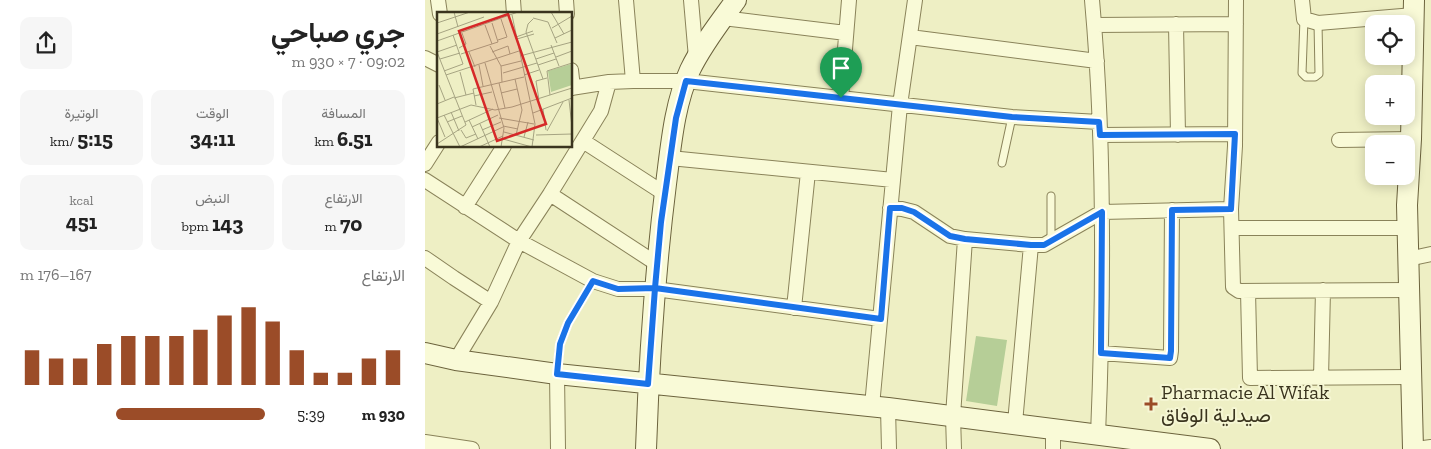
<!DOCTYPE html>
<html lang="ar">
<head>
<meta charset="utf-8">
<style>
	:root { --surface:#fff; --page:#f6f6f6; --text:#222; --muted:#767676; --accent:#9b4c28 }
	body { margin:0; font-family:"Zilla Slab",Vazirmatn,serif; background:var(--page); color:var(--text); direction:rtl; height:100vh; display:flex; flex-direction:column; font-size:19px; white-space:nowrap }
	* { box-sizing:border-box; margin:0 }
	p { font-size:16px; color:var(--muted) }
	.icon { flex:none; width:28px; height:28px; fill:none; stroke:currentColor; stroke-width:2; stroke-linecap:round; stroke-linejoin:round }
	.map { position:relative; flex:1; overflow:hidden; direction:ltr }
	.details { display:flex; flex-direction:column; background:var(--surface); width:425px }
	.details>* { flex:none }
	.buttons { position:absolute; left:940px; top:15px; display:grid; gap:10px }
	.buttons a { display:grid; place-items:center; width:50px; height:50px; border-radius:10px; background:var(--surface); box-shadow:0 2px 12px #0003; font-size:25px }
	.pin { position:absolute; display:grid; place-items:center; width:42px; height:42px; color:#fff; margin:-51px -21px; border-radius:50% 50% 50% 0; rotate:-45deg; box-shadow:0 0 5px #0007 }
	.pin .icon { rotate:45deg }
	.round { display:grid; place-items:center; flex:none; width:52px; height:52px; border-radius:10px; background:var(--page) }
	.head { display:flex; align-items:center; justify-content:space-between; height:85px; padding:0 20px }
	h1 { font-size:28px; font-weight:700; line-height:38px }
	.figures { display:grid; grid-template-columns:repeat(3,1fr); gap:8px; height:85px; padding:5px 20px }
	.figures div { display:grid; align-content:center; border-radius:10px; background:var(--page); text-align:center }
	.figures b { font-size:21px; font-weight:700 }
	.figures small { font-size:14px; font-weight:400 }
	.figures p { font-size:14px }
	.chart { height:140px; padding:10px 20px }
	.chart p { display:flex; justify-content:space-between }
	.chart svg { width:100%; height:90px; margin-top:5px; stroke:var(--accent); stroke-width:6 }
	ul { padding:0 20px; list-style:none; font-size:16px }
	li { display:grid; grid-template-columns:80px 60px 1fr; align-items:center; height:38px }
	li i { height:12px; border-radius:6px; background:var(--accent) }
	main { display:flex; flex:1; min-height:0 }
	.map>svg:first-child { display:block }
	.green { fill:#b6ce97 }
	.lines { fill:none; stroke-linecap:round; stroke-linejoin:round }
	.lane-casing { stroke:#8a835a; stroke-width:9 }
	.street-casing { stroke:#8a835a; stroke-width:16 }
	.secondary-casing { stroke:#6c633d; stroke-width:22 }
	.lane { stroke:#f9fad7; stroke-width:7 }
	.street { stroke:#f9fad7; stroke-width:14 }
	.secondary { stroke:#f9fad7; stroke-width:20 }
	.route-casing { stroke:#fff; stroke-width:10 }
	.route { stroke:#1a73e8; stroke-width:6 }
	.poi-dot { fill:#9b4c28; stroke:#f5f6d3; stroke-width:2 }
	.labels { text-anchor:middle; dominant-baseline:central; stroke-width:4; stroke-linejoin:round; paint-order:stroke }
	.poi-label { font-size:20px; fill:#3a341e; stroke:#f5f6d3; text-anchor:start }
	.inset-road { fill:none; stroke:#a6a482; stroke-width:1 }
	.view { fill:#d62828; fill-opacity:0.15; stroke:#d62828; stroke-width:2.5 }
	.inset-edge { fill:none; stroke:#3a341e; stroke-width:2.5 }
</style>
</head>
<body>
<main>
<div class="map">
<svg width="1006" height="449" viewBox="0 0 1006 449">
	<rect width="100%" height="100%" fill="#eeefc4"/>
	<path class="green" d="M551 336 582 340 572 406 541 401Z"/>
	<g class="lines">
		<g class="lane-casing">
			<path id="lane" d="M879 19 877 73 881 77H890L894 74 893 23
				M577 163 587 117
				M626 241V196
				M132 372 135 344 143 323 168 281"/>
		</g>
		<g class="street-casing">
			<path id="street" d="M13 0 15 14
				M88 0 89 14
				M141 0 142 14
				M201 0 208 81
				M266 0 271 58
				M667 0C680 144 679 290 673 435
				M811 0 810 146 806 209 808 287 814 291 983 290
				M877 0 879 19 893 23 989 15
				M298 18 421 33
				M751 24 753 135
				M669 25 811 24
				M485 37 672 61
				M0 58 14 65
				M146 70 148 88
				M146 88 184 82 208 81H261L587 117 674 122
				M416 98 424 0
				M675 135 810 134
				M914 140 986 139
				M158 141 240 194
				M245 158 468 180
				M0 164 14 142
				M0 180 94 241 168 281 193 289H230L455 319
				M125 194 232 264
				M40 207 79 146
				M465 208 477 209 489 212 525 236 540 239 606 245H619L677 212 806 209
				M807 228H982
				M0 258 29 278 66 302
				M983 259 1006 254
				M823 291 825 378 986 377
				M369 308 383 172
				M676 353 745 358 746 351 747 210
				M31 360 66 302 94 241 125 194 176 111 184 82
				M132 374 133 449
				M896 378 898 290
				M447 406 475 105 490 0
				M463 408 464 449
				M590 423 606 245
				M0 442 47 449
				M529 449 528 416 540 239
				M628 449V430
				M991 449 1006 447"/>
		</g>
		<g class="secondary-casing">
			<path id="secondary" d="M0 353 31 360 132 374 463 408 785 449
				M221 449C224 360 230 272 241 184 246 146 249 105 265 70 277 45 295 22 311 0
				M988 449 982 205 986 139 989 0"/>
		</g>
		<use href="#lane" class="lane"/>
		<use href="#street" class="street"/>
		<use href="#secondary" class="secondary"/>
	</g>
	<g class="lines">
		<g class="route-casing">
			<path id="route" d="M416 98 261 81 251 118 236 222 230 288 193 289 168 281 143 323 135 344 132 374 223 384 230 288 456 319 465 208H477L489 212 525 236 540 239 606 245H619L677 212 676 353 745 358 746 351 747 210 806 209 810 134 675 135 674 122 587 117 416 98"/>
		</g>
		<use href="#route" class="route"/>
	</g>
	<path class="poi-dot" d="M723.5 396.5h5v5h5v5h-5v5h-5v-5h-5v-5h5z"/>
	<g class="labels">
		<g class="poi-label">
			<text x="736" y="392">Pharmacie Al Wifak<tspan x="736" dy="23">صيدلية الوفاق</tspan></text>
		</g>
	</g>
	<g transform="translate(12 12)">
		<rect width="135" height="135" fill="#eeefc4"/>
		<path d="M134 52 135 73 114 80 111 59Z" fill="#b6ce97"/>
		<path class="inset-road" d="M17 0 21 15M114 0 127 22M75 3 98 112 95 135M96 6 111 10 120 31M96 7 91 12 89 20 106 67M0 11 33 0M48 13 55 32M115 16 135 4M0 22 47 5M79 25 96 19M118 26 135 18M80 27 97 22M61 28 70 25 64 7M0 29 81 0M114 33 122 54M53 34 64 54 65 70M22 36 29 32 25 21M0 40 29 113 0 132M0 40 20 33M32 40 38 55M55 40 71 34 73 42M24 42 61 30 55 11M83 44 135 30M119 45 135 39M3 47 23 41M99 47 117 41M48 51 67 116 64 135M42 53 46 74M101 53 119 47M64 54 84 49M7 59 26 52 16 23M23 60 29 83M66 61 100 51M9 63 82 39M87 63 102 58M78 67 85 98 79 123M62 71 68 96M2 73 8 88M64 81 80 77M113 83 110 59 135 51M37 84 55 80M17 86 37 81M102 88 99 69 110 66M132 88 135 115M0 92 17 85M39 93 36 77 87 65M106 97 109 118M14 100 22 119M96 101 135 86M7 103 23 135 66 115M0 106 34 93 58 98 75 95 135 76M0 106 8 125M62 106 97 112M32 108 41 127M10 110 25 104M28 110 56 97M43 112 53 135M66 114 81 117M35 115 61 103M24 118 29 126 39 122M45 118 64 110M110 119 126 90M67 120 97 128M99 123 135 122M87 125 91 110M66 127 95 135M42 135 66 124"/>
		<path class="view" d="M71 2 109 112 60 129 22 19Z"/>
		<rect width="135" height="135" class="inset-edge"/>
	</g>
</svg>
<div class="buttons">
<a><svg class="icon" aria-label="locate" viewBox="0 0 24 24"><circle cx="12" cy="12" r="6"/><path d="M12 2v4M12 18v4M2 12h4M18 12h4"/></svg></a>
<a>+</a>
<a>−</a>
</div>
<div class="pin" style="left:416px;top:98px;background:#1e9e55"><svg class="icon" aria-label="arrive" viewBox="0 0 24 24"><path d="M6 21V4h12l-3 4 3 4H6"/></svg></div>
</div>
<section class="details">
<div class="head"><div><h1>جري صباحي</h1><p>09:02 · 7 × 930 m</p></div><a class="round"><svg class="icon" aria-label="share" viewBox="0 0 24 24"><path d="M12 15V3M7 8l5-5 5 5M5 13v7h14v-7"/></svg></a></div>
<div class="figures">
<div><p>المسافة</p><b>6.51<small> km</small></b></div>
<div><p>الوقت</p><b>34:11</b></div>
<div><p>الوتيرة</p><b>5:15<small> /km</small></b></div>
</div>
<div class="figures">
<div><p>الارتفاع</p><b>70<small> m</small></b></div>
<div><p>النبض</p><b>143<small> bpm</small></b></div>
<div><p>kcal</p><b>451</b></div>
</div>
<div class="chart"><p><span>الارتفاع</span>167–176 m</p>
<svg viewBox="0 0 160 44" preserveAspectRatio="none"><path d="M5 44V27M15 44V31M25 44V31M35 44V24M45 44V20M55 44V20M65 44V20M75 44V17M85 44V10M95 44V6M105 44V13M115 44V27M125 44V38M135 44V38M145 44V31M155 44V27"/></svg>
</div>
<ul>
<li><b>930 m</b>5:39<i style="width:61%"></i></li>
</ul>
</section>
</main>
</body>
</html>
